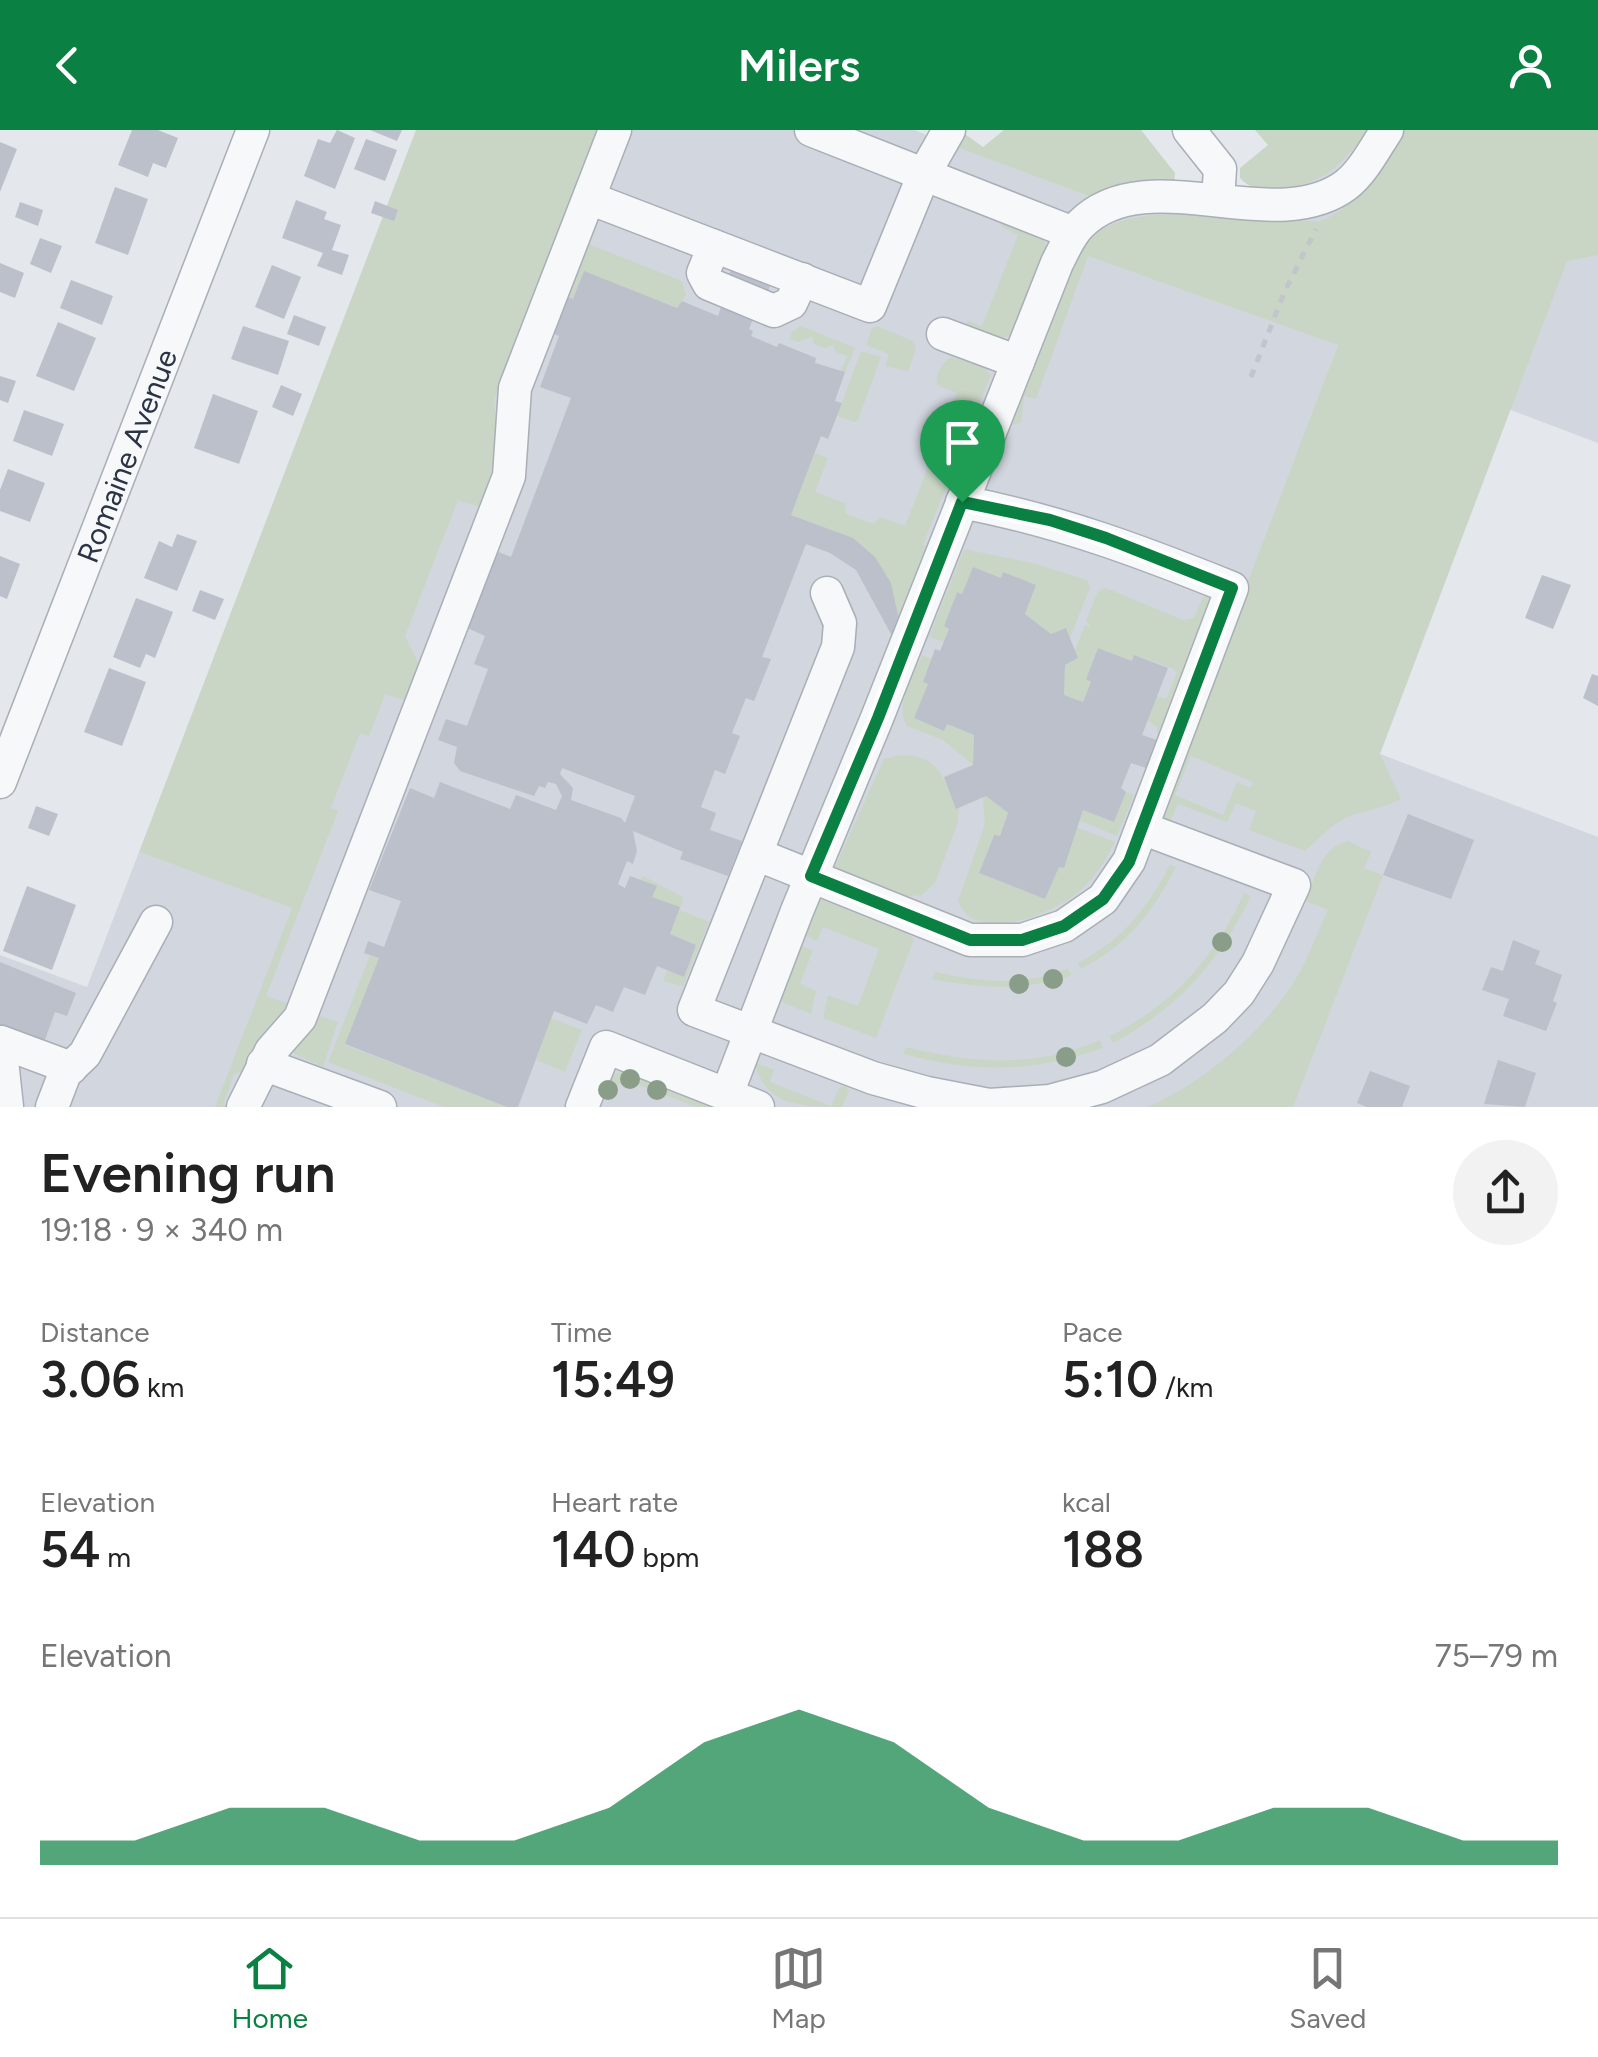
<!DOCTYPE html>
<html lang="en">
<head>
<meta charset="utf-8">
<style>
	:root { --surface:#fff; --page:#f2f2f2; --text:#222; --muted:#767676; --line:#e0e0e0; --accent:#0b8043 }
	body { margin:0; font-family:Figtree,sans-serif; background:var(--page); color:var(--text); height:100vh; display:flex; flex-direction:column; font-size:38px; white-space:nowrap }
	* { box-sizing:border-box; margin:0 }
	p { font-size:32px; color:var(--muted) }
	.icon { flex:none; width:55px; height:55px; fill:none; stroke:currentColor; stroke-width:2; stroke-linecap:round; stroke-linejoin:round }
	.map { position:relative; height:977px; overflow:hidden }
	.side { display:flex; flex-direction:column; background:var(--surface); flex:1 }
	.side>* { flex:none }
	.pin { position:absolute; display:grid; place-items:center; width:85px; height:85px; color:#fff; margin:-102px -42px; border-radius:50% 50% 50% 0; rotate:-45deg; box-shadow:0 0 10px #0007 }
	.pin .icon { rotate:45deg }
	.round { display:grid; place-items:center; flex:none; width:105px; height:105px; border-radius:52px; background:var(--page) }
	.summary { display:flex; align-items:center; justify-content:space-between; height:170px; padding:0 40px }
	h1 { font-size:55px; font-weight:600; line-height:75px }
	.metrics { display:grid; grid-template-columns:repeat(3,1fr); gap:15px; height:170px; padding:10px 40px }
	.metrics div { display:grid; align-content:center }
	.metrics b { font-size:50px; font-weight:600 }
	.metrics small { font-size:28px; font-weight:400 }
	.metrics p { font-size:28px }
	.chart { height:280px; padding:20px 40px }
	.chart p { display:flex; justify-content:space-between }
	.chart svg { width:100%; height:180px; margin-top:10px; fill:var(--accent); opacity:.7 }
	header { display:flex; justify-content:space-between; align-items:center; height:130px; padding:0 40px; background:var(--accent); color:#fff; font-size:45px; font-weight:600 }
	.tab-bar { display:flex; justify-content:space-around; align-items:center; height:140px; border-top:2px solid var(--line); background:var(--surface); font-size:28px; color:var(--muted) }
	.tab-bar a { display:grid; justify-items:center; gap:5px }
	.tab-bar .on { color:var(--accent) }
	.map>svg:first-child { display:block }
	.built { fill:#d2d6de }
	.green { fill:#c9d6c5; fill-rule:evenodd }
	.building { fill:#bbc0ca; fill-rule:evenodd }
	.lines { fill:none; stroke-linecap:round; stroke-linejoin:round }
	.minor-casing { stroke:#a9aeb7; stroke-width:35 }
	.path { stroke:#c2c5cb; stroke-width:5; stroke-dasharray:8 8; stroke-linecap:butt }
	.minor { stroke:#f7f8fa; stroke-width:32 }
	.tree { fill:#899d89 }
	.route-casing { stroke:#fff; stroke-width:20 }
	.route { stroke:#0b8043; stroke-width:12 }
	.labels { text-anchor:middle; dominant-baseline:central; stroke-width:8; stroke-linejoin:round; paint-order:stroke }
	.street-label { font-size:30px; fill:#2b3445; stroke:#f4f6f9 }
</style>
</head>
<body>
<header><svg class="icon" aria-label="back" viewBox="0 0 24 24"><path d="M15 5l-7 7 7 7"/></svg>Milers<svg class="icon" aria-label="person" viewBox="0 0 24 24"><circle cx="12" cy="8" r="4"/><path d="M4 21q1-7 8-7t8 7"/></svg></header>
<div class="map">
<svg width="1598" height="977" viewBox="0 0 1598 977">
	<rect width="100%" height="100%" fill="#e4e7ec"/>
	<path class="built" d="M593 0H914L1091 67 1122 57 1278 56 1367 0H1598V313L1338 215 1276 384 1380 624 1598 707V977H0V825L87 857 139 722 292 777Z"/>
	<path class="green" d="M416 0H599L495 268C493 281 497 290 497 302 497 327 488 354 480 377L458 370 405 506 420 537 407 571 385 564 369 606 360 603 331 678 338 681 266 866 289 874 245 941 234 944 224 973 226 977H215L292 778 139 722Z
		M1004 0H1141L1175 43 1174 55 1122 57 1091 67 960 18 949 33 946 32 965 4 983 17Z
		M1255 0H1370C1338 36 1328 53 1277 59 1262 61 1250 59 1240 48V38L1268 15Z
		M1403 0H1598V125L1567 131 1380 624 1401 669C1385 677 1369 680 1352 685 1334 692 1319 708 1305 721L1249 700 1256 681 1236 673 1227 692 1178 674 1170 692 1161 688 1160 683 1338 215 1088 126 1036 269 1024 266 1021 292 1012 295 1073 139C1080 125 1086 112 1099 102 1143 68 1263 93 1320 91 1360 76 1381 34 1403 0ZM1191 626 1253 652 1250 658 1237 652 1223 685 1175 665Z
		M1002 90 1042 107 1048 119 1015 202 1004 208 964 196 968 191 982 196 1018 105 1001 96Z
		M586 113 682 151 686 165 677 178 584 142 573 169 566 166Z
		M801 196 855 218 845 242 841 241 847 226 836 222 833 215 825 218 814 214 812 206 798 212 789 209 793 201Z
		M877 196 913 211 916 219 908 241 885 236 889 224 866 215 872 198Z
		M861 221 881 227 858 290 854 292 837 286Z
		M951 227 983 237 991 245 923 415 929 418 899 490C881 414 859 410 791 385L815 323 828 328 815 362 845 373 846 384 874 394 880 387 905 396 957 263 937 255C935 245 942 232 951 227Z
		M964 419 1033 433 1087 450 1090 457 1070 508 1066 498 1051 504 1025 484 1036 456 1003 442 1001 448 973 437 962 464 956 463 944 496 949 499 944 512 929 507Z
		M1106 458 1183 490 1194 488 1204 465 1212 467 1162 608 1157 603V597L1147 590 1156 566 1166 569 1177 543 1174 539 1135 525 1132 531 1098 518 1086 549 1091 552 1083 572 1064 565 1065 535 1078 528 1075 520 1085 495 1091 497 1086 491 1098 461Z
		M922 525 931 529 928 554 915 588 943 601 947 594 974 605 973 635 943 610 907 596C894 577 914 545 922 525Z
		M896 626C938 622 944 647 956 678L959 677 958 692 935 753 922 765 902 767 841 743 835 737 884 629Z
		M1126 662 1134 665 1117 706 1079 690 1083 680 1114 692Z
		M986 666 1008 683 1000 706H993L979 743 1045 769 1059 737H1064L1076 697 1115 712C1106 729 1097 745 1083 758 1058 783 974 817 958 771L985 694 983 667Z
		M1348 711 1371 722 1364 738 1383 745 1293 977H1148C1204 951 1255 909 1290 858 1306 835 1316 805 1328 780L1306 771C1315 747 1321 717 1348 711Z
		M1170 735 1176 737C1152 783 1127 816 1080 839L1078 833C1123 810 1147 778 1170 735Z
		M643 746 683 767 680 780 709 792 683 856 663 851 667 840 684 847 696 815 670 804 652 767 656 756 641 750Z
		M1244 763 1251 766C1219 832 1178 878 1113 913L1110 906C1173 875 1215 827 1244 763Z
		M820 769 905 802 914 809 876 908 823 888 828 865 858 876 879 819 823 797 817 811 798 802Z
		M794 814 813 820 800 854 816 861 811 884 772 868Z
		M370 825 379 828 345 915 507 977H444L328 932Z
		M1068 838 1071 845C1024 862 980 858 932 849L935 842C979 852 1025 857 1068 838Z
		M317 885 338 892 323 937 294 924V919Z
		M551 888 582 900 565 942 536 930Z
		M1100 910 1103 918C1032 943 976 943 903 924L906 917C973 934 1035 938 1100 910Z
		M755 932 774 940 770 952 831 976 839 958 845 956 849 960 842 977C805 977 764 977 755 932Z
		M621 941 714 977H696L622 948 612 970 602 966 609 948Z"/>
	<path class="building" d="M132 0H158L178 8 166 38 153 33 148 47 118 35Z
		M337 0 355 8 335 59 304 46 318 9 330 13Z
		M370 0H402L397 11Z
		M366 9 397 20 385 51 354 39Z
		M0 12 17 19 0 62Z
		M115 57 148 69 128 125 95 113Z
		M296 70 327 82 324 89 341 95 332 120 349 125 342 145 317 136 323 123 282 108Z
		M375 71 398 80 394 91 371 83Z
		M20 72 43 80 38 96 15 87Z
		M40 108 62 116 51 143 30 134Z
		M0 133 24 143 15 168 0 162Z
		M272 135 301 147 284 189 255 177Z
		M731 140 770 156 758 188 753 189 749 199 753 201 751 206 777 217 779 213 816 228 815 233 845 242 835 271 842 273 828 309 821 306 791 385 853 408 875 427 891 453 899 490 892 506 856 440 830 423 806 414 762 527 771 529 754 571 746 568 732 603 740 606 725 644 715 640 701 677 716 683 710 700 742 711 728 746 680 729 683 722 633 701 637 721 633 734 627 731 618 754 625 758 630 746 657 756 652 767 680 777 670 804 696 815 684 847 657 836 645 865 624 857 613 882 596 875 587 894 554 881 518 977H507L345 914 379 828 364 823 368 811 384 817 401 771 369 760 410 658 434 668 440 652 510 679 516 665 556 680 562 666 556 654 548 652 545 658 539 656 534 666 460 641 454 633 457 617 438 610 446 589 467 596 488 539 474 534 485 506 461 495 491 419 511 427 571 268 540 257 559 206 552 203 566 166 573 169 584 141 677 178 682 171 718 186 721 177 717 175ZM562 638 635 666 625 693 621 688 571 670 573 658 560 644Z
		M71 150 113 166 102 195 60 178Z
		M294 185 326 197 319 216 287 204Z
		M58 192 96 208 74 261 36 246Z
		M243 196 289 211 278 245 231 229Z
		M0 246 16 251 8 273 0 270Z
		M281 255 302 264 293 286 272 277Z
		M213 264 258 281 239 334 194 318Z
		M24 280 64 294 52 326 13 311Z
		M8 339 45 353 30 392 0 381V360Z
		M177 404 197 411 177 461 144 448 159 411 172 417Z
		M0 426 20 434 7 469 0 466Z
		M973 437 1001 448 1003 442 1036 455 1025 484 1051 504 1066 498 1078 528 1065 535 1064 565 1083 572 1091 552 1086 549 1098 518 1132 531 1134 525 1168 538 1142 605 1157 610 1158 606 1162 608 1153 633 1146 638 1131 633 1121 658 1126 662 1114 692 1083 680 1064 738 1059 737 1045 769 979 743 994 705 1000 706 1008 683 986 666 956 679 944 647 973 635 974 605 947 594 944 601 914 588 928 554 923 552 935 519 940 521 949 499 944 496 957 462 962 464Z
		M1542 445 1571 455 1553 499 1525 488Z
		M200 460 224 469 215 490 192 481Z
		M136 468 173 482 155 528 146 524 140 538 113 527Z
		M109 538 146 552 122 616 84 602Z
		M1592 544 1598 546V576L1583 568Z
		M36 676 58 684 49 706 28 698Z
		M1408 684 1474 710 1451 769 1383 745Z
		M27 756 76 775 52 840 3 821Z
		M1513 810 1540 821 1535 834 1562 845 1553 871 1557 873 1546 901 1503 886 1509 869 1482 860 1491 837 1503 841Z
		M0 832 76 863 67 886 55 882 42 918 0 901Z
		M1498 930 1536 943 1525 977 1484 974Z
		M1370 941 1410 956 1402 977H1367L1357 973Z"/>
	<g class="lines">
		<g class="minor-casing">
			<g id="minor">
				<path d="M811 0 1073 103"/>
				<path d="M1189 0 1220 39 1218 70"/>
				<path d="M589 68 870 176 924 44 949 0"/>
				<path d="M714 116 703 143 709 154 774 181 791 173 802 149"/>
				<path d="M943 204 1018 232"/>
				<path d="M827 463 840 493 838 517 694 880 873 948 927 963 989 975 1050 971 1102 957 1160 930 1215 888 1239 863 1258 833 1294 755 1142 698"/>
				<path id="s1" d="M0 652 253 0"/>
				<path d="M756 724 970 810H1022L1064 796 1103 769 1129 731 1232 458C1140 421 1060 391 962 372"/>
				<path d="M0 912 7 977"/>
				<path d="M1 912 71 938"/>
				<path d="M263 934 380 977"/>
				<path d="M727 964 797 781 877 588 1057 133C1064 120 1070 104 1081 94 1147 28 1274 109 1346 55 1363 42 1375 18 1387 0"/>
				<path d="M52 977 65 943 85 924 156 792"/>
				<path d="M243 977 271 921 300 888 509 346 515 258 615 0"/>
				<path d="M582 977 606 917 758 977"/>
			</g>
		</g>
		<path class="path" d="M1251 247 1284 163 1316 99"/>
		<use href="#minor" class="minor"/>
	</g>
	<g class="tree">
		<circle cx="1222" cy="812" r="10"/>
		<circle cx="1053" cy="849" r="10"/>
		<circle cx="1019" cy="854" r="10"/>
		<circle cx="1066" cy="927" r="10"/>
		<circle cx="630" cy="949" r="10"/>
		<circle cx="608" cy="960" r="10"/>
		<circle cx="657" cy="960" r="10"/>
	</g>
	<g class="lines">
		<g class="route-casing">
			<path id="route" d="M962 372 1050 390 1106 408 1232 458 1129 732 1103 769 1064 796 1022 810H970L811 746 878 588Z"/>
		</g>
		<use href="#route" class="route"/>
	</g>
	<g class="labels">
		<g class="street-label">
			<text stroke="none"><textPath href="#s1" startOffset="350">Romaine Avenue</textPath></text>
		</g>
	</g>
</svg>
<div class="pin" style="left:962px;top:372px;background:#1e9e55"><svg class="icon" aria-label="arrive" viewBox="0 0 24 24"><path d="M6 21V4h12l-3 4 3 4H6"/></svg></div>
</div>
<section class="side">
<div class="summary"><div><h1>Evening run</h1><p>19:18 · 9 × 340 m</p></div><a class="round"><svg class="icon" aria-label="share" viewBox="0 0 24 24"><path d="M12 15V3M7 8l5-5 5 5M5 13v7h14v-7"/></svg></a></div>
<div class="metrics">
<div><p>Distance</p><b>3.06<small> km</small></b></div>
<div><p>Time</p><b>15:49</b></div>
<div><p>Pace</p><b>5:10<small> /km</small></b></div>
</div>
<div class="metrics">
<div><p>Elevation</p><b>54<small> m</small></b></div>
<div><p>Heart rate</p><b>140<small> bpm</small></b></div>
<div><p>kcal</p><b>188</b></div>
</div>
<div class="chart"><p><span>Elevation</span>75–79 m</p>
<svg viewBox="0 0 160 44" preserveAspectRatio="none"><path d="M0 44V38L10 38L20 30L30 30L40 38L50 38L60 30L70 14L80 6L90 14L100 30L110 38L120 38L130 30L140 30L150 38L160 38V44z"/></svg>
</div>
</section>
<nav class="tab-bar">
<a class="on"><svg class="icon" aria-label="home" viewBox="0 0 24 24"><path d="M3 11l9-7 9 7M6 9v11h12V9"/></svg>Home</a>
<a><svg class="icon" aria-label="map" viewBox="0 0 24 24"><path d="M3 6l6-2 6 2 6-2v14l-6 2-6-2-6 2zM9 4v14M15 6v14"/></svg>Map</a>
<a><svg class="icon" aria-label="saved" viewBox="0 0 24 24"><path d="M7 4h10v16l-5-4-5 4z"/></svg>Saved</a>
</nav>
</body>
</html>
